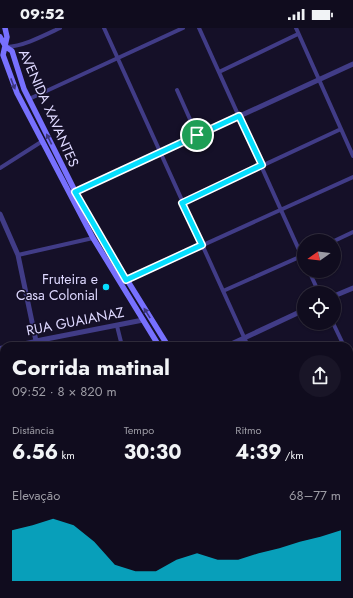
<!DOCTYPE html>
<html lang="pt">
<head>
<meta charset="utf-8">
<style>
	:root { --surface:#100c1e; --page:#191527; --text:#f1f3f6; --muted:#9c9ba4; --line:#302c3c; --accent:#06defd }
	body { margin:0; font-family:Jost,sans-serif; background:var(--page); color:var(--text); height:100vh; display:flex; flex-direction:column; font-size:15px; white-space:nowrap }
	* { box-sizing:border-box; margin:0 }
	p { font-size:13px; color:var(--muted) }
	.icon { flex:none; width:22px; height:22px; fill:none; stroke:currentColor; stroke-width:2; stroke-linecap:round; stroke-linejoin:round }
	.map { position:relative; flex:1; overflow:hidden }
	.drawer { position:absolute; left:0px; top:314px; width:353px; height:256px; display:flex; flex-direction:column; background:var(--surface); border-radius:12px 12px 0 0; box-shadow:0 1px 3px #0004,0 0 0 1px var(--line) }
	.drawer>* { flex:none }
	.needle { width:26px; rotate:256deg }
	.controls { position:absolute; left:297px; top:206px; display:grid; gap:8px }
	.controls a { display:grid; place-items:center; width:44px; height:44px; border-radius:50%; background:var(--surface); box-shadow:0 1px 3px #0004,0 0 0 1px var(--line); font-size:20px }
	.pin { position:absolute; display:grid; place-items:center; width:34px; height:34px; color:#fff; margin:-17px; border:2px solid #fff; border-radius:50%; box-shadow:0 1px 4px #0007 }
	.round { display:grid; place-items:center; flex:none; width:42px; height:42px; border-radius:21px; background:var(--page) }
	.headline { display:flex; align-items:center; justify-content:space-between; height:68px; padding:0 12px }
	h1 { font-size:22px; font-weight:700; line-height:30px }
	.stats { display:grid; grid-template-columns:repeat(3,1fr); gap:6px; height:68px; padding:4px 12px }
	.stats div { display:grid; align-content:center }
	.stats b { font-size:20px; font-weight:700 }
	.stats small { font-size:11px; font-weight:400 }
	.stats p { font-size:11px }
	.chart { height:112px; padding:8px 12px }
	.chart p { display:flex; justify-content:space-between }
	.chart svg { width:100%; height:72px; margin-top:4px; fill:var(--accent); opacity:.7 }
	.status { display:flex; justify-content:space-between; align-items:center; height:28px; padding:0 20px; background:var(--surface); direction:ltr }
	.status svg { height:11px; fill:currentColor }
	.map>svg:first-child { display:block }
	.green { fill:#133232 }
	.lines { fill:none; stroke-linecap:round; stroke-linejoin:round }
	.minor { stroke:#413c87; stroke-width:4 }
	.tertiary { stroke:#413c87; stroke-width:5 }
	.secondary { stroke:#7770fe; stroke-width:5.5 }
	.primary { stroke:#c760fd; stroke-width:6 }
	.oneway { fill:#3c367e }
	.route-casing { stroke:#fff; stroke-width:8 }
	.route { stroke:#06defd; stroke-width:5 }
	.poi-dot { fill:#06defd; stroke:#151028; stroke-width:1.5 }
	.labels { text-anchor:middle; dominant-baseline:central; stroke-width:3; stroke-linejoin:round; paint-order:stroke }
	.street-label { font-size:14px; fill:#ded8ff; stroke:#151028 }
	.poi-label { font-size:14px; fill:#ded8ff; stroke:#151028; text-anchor:end }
</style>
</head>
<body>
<div class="status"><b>09:52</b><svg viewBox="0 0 49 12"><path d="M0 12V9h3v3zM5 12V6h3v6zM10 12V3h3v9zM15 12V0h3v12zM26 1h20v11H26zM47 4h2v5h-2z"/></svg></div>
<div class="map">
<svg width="353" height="570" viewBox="0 0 353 570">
	<rect width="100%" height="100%" fill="#151028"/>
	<path class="green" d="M353 432V477L349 479V433Z"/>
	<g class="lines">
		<path class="minor" d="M104 0 248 318
			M199 0 304 233
			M296 0 353 128
			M6 19C24 18 43 8 60 0
			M219 44 298 6
			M177 62 197 107
			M29 71 183 0
			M0 140 41 114
			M182 175 341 101
			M334 213 353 204
			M18 227 93 210
			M309 243 319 265
			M126 252 353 149
			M223 263 304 227
			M333 295 344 318
			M117 298 122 318
			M11 318 36 313 37 318
			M0 320 4 319
			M349 330 353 338
			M349 377 353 375
			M0 410 4 409
			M349 489 353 487
			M0 509 4 508
			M86 566 87 570
			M124 566 125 570
			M160 566 161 570
			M192 566 196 570
			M92 570 110 566
			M297 570 299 569"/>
		<path class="tertiary" d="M72 165 353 36
			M0 186 18 227 36 313 143 292
			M334 268 353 260
			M227 318 304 282"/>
		<path class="secondary" d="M5 0 7 9 3 27 17 65 93 210 159 318
			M0 9 6 19 12 23 24 61 75 163 98 205 168 318
			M345 570 347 566"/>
		<path class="primary" d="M349 552 353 549
			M323 570 329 566"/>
	</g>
	<defs><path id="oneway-solid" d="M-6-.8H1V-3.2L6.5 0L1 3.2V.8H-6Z"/></defs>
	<g class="oneway">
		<use href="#oneway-solid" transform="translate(13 56) rotate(69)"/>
		<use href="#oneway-solid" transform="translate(49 111) rotate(-116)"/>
		<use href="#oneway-solid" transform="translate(147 285) rotate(-122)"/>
	</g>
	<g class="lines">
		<g class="route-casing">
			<path id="route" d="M239 88 262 137 182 175 202 217 126 252 75 164Z"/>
		</g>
		<use href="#route" class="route"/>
	</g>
	<circle class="poi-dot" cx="106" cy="259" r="4"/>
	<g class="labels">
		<g class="street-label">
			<text transform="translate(49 80) rotate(66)">AVENIDA XAVANTES</text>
			<text transform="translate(75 293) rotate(-11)">RUA GUAIANAZ</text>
		</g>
		<g class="poi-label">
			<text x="98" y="251">Fruteira e<tspan x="98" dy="16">Casa Colonial</tspan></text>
		</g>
	</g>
</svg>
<div class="controls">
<a><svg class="needle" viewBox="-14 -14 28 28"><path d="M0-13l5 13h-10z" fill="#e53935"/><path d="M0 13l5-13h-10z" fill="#9c9ba4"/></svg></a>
<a><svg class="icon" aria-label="locate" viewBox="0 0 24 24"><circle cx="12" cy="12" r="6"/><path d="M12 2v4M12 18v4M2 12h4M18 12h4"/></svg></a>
</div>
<div class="pin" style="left:197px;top:107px;background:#1e9e55"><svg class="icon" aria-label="arrive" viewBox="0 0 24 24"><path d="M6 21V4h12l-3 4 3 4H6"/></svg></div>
<section class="drawer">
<div class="headline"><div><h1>Corrida matinal</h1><p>09:52 · 8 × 820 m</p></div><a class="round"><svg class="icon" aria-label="share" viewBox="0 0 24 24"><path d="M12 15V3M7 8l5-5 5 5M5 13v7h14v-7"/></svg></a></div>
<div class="stats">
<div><p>Distância</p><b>6.56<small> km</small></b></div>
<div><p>Tempo</p><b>30:30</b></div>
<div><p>Ritmo</p><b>4:39<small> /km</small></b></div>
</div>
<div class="chart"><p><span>Elevação</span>68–77 m</p>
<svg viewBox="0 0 160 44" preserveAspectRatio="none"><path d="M0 44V13L10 10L20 6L30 10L40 20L50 34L60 38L70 38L80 31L90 27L100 31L110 31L120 27L130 24L140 20L150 17L160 13V44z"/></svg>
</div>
</section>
</div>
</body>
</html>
